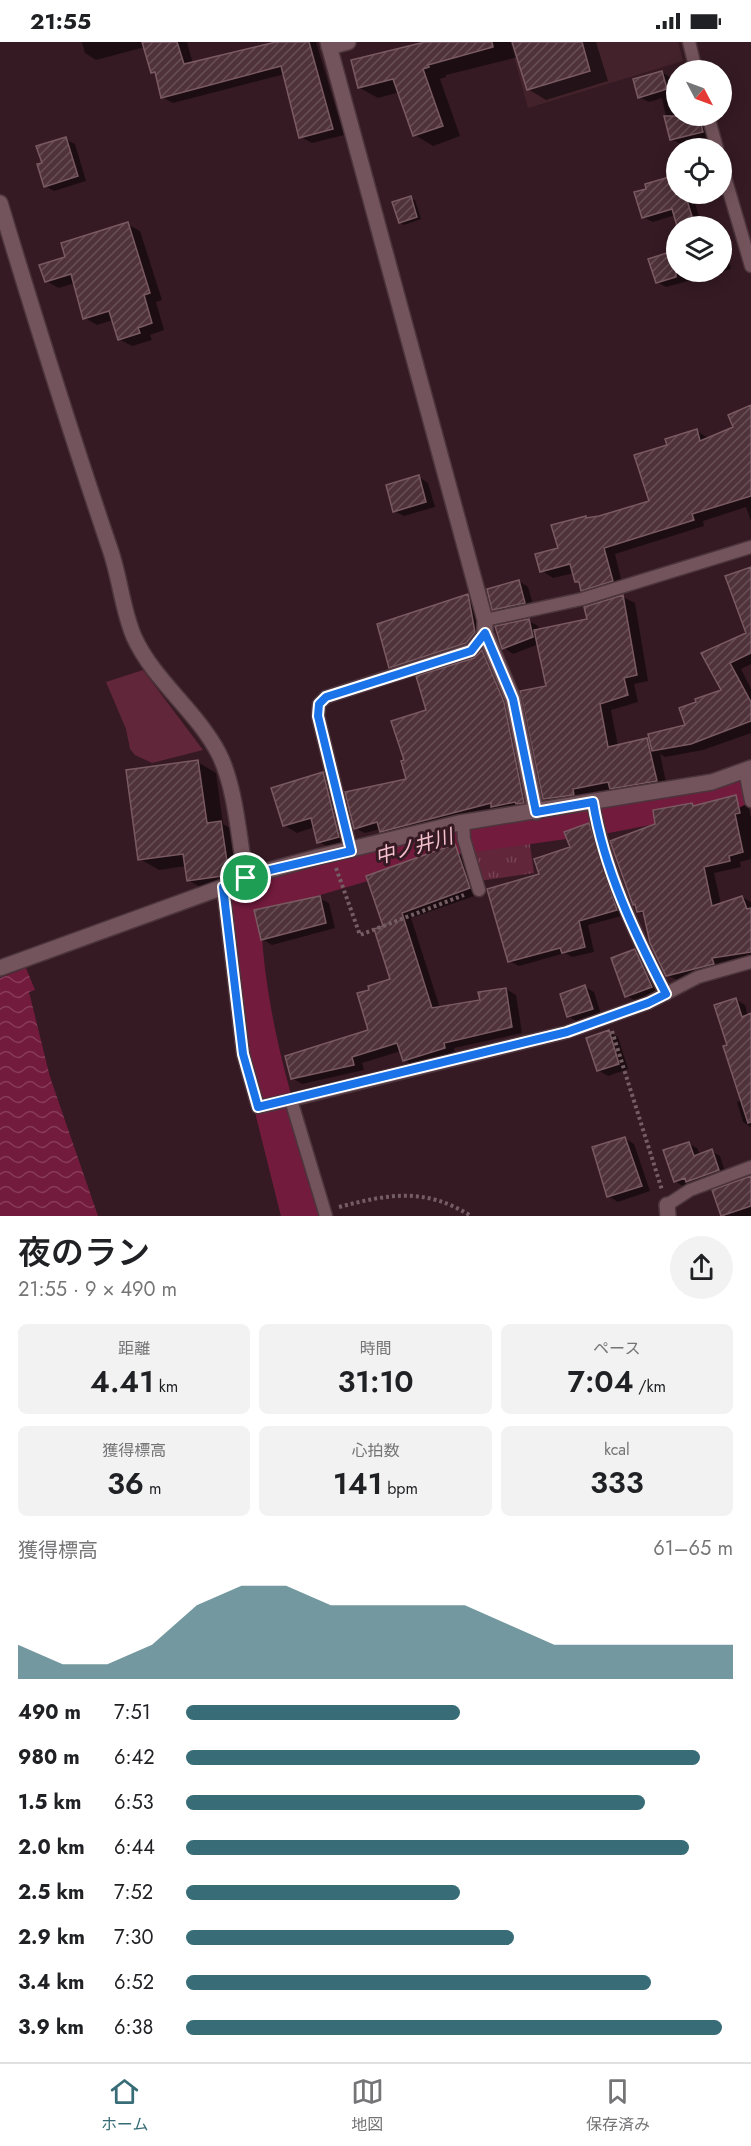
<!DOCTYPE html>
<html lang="ja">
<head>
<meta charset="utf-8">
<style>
	:root { --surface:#fff; --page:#f2f2f2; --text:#202124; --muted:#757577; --line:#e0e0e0; --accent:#386d78 }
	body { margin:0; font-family:Jost,"Noto Sans JP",sans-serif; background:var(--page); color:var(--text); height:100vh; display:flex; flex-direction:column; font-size:22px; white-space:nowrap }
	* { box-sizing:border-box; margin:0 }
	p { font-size:20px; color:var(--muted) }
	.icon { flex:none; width:33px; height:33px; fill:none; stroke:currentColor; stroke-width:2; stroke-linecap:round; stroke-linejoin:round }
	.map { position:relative; height:1174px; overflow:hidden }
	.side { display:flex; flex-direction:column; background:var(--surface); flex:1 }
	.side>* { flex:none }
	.needle { width:39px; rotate:131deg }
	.buttons { position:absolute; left:666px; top:18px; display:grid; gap:12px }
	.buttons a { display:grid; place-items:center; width:66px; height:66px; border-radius:50%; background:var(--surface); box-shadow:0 3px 15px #0003; font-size:30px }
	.pin { position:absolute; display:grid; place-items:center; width:51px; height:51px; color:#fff; margin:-26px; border:3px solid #fff; border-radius:50%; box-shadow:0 2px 6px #0007 }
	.round { display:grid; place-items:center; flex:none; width:63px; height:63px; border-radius:32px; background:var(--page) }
	.headline { display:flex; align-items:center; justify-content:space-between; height:102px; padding:0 18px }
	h1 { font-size:33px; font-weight:600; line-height:45px }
	.metrics { display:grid; grid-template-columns:repeat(3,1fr); gap:9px; height:102px; padding:6px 18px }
	.metrics div { display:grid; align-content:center; border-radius:9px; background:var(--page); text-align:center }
	.metrics b { font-size:30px; font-weight:600 }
	.metrics small { font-size:16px; font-weight:400 }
	.metrics p { font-size:16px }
	.chart { height:168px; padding:12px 18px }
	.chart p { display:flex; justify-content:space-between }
	.chart svg { width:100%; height:108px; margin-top:6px; fill:var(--accent); opacity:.7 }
	ul { padding:0 18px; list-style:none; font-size:20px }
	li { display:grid; grid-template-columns:96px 72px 1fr; align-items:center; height:45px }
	li i { height:15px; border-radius:8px; background:var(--accent) }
	.status { display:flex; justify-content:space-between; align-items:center; height:42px; padding:0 30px; background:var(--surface); direction:ltr }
	.status svg { height:16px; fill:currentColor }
	.tabs { display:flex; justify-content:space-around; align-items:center; height:84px; border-top:2px solid var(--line); background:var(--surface); font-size:16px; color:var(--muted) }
	.tabs a { display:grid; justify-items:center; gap:3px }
	.tabs .selected { color:var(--accent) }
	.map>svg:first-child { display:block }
	.built { fill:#43222b }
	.green { fill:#61263a }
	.park { fill:url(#park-tufts) }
	.water { fill:url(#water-waves) }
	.shadow { fill:#0007 }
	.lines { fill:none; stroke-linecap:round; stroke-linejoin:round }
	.river { stroke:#731b3d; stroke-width:39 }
	.building { fill:url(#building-hatch); stroke:#7a5a62; stroke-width:1.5 }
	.service-casing { stroke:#4c353c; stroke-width:15 }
	.minor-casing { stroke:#4c353c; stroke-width:18 }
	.path { stroke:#755d64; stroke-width:4; stroke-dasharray:3 3; stroke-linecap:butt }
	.service { stroke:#74545c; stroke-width:12 }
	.minor { stroke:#74545c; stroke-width:15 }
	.route-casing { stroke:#fff; stroke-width:12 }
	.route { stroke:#1a73e8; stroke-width:8 }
	.labels { text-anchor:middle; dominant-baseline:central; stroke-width:6; stroke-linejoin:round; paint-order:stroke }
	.water-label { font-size:20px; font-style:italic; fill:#f5c1ce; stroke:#351a23 }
</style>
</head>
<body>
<div class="status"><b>21:55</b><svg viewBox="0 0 49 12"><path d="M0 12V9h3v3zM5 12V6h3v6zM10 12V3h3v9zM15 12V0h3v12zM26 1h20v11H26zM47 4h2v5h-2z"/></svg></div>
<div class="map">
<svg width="751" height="1174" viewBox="0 0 751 1174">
	<defs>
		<pattern id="park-tufts" width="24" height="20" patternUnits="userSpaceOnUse" patternTransform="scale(1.5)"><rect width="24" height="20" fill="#61263a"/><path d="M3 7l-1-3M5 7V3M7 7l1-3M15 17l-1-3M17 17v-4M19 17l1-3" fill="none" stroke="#774456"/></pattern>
		<pattern id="water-waves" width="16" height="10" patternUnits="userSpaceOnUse" patternTransform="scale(1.5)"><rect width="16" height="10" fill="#731b3d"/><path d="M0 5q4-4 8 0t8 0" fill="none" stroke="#873b58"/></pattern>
		<pattern id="building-hatch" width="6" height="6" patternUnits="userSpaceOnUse" patternTransform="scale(1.5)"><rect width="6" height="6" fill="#4f323a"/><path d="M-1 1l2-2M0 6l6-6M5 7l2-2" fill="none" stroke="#684f56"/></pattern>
	</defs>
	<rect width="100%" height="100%" fill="#351a23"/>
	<path class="built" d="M510 0H678L683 19 528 66Z"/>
	<path class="green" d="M143 628 203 708 152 721 135 713 130 707 126 687 106 640Z"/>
	<path class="park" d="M528 789 534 831 479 839 469 799 476 794Z"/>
	<path class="water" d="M26 926 35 948 29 950 50 1035 98 1174H0V936Z"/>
	<path class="shadow" d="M82 0H187L193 22 285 0H316L344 93 312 101 301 95 285 32 173 61 162 55 157 33 152 30 145 5 96 18 85 11Z
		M433 0H596L608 39 546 58 528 47 518 15 446 33V35L440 37 460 94 433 104 415 93 400 50 378 56 360 46Z
		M662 30 671 36 676 52 670 54 671 56 676 55V74H706L711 95 681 102 671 97 662 56 649 60 639 55Z
		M65 97 75 102 86 139 54 149 45 144 44 122Z
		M676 134V152H692L701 181 708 179 718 184H679L675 173 653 180 643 175 647 143Z
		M410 156 415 158 421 177 404 183 400 180Z
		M127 182 140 189 162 258 156 260 164 288 150 293 152 298 132 304 119 297 113 278 97 283 85 276 75 241 59 246 46 239 67 216Z
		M722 195 731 227 666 245 657 240 650 218 676 210V230H722Z
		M751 365V479L746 465 703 479 704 484 615 512 623 545 594 554 582 548 574 531 553 536 542 529 585 475 589 477 650 460 669 404 697 389 708 396 735 386Z
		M419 435 428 441 435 465 404 474 394 469Z
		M751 527V622L741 627 751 647V691L703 708 665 715 660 712 667 745 623 752 614 747 584 753 585 759 556 763 545 756 547 645 539 602 513 612 504 606 529 579 538 584 539 589 589 579 623 555 635 561 648 639 634 642 638 660 611 668 618 704 647 697 652 700 687 684 723 649 703 612 748 592Z
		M519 539 528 545 534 566 503 572 494 567Z
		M468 554 477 560 484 596 476 606 400 630 390 625Z
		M482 610 491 615 513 666 533 765 502 770 496 767 390 795 380 787 365 791 355 786 408 739 406 719 428 669Z
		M198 720 216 731 223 782 239 791 245 843 207 849 188 838 186 824 159 828 140 817Z
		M323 732 336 740 352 802 332 807 319 800 315 785 297 791 284 783Z
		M736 755 748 762 751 776V817L740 820 741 825 714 831 721 862 742 855 751 860V918L690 931 691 936 679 939 667 933 646 874 638 869 634 862 656 783 692 762 696 765Z
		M589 783 598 788 625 873 588 883 594 910 572 915 565 911 519 924 509 919 541 833 572 806Z
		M455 803 465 810 480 852 411 876 440 966 481 959 506 947 516 953 522 991 454 1006 455 1011 415 1024 404 1018 401 1009 362 1021 364 1028 302 1042 292 1036 370 989 371 949 392 937 385 885Z
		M319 856 329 861 335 886 272 903 262 897Z
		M634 909 644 914 660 950 636 959 627 954Z
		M585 945 594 950 601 972 578 980 568 974Z
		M735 957 745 963 748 974 751 973V1085L743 1080 737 1060 742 1058 729 1004Z
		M608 990 618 995 628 1027 608 1034 598 1028Z
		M624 1096 634 1102 650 1149 618 1160 608 1154Z
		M689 1102 697 1106 700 1113 711 1109 720 1114 726 1133 683 1144 675 1139Z
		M751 1137V1174H723L714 1149Z"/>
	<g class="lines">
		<path class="river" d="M271 1053C253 988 241 923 241 856L455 793 604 772 733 747 751 738
			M275 1070 301 1174"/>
	</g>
	<path class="building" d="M142 0H177L184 22 276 0H309L333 87 299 96 281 24 161 56 155 30 151 31Z
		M425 0H492L493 5 428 23 429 25 423 27 443 84 413 94 393 37 358 46 351 18Z
		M512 0H582L590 29 527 48Z
		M662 29 667 47 638 56 633 37Z
		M664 74H699L703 90 670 98Z
		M66 95 78 134 44 145 37 122 42 121 36 104Z
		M676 133V152H685L695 184H677L672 167 642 176 634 150 646 147 645 142Z
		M411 154 417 175 399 181 392 160Z
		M128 180 150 251 144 253 152 281 138 286 140 291 118 298 109 269 83 277 71 232 45 240 39 223 65 215 61 201Z
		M676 208V235L656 241 648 217Z
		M751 363V454L692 472 694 478 604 506 613 539 581 549 579 540H575L570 522 540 530 535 512 558 506 551 483 586 474V476L599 474 649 459 634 413 667 403 665 397 697 387 700 399 733 385 728 373Z
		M419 433 426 460 393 470 386 443Z
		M751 525V611L730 621 751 660V679L691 702 652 709 648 692 685 683 679 666 696 660 695 657 721 648 701 611 746 591 725 534Z
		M519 538 525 561 492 568 487 547Z
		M468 552 475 590 466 601 389 626 377 582Z
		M623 553 637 633 624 636 628 653 600 662 608 705 647 696 657 739 610 747 608 740 573 747 574 753 543 757 520 649 546 644 534 588 587 577 584 565Z
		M529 577 533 595 502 607 495 584Z
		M482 608 504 660 524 761 516 762 515 760 491 765V761L380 790 377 780 354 787 345 750 406 737 401 719 404 718 391 679 426 668 416 634 474 616Z
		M198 718 207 781 221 779 229 833 187 839 183 812 138 818 126 728Z
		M323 730 339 795 317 801 311 776 283 784 271 746Z
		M736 753 740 771 735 772 743 810 729 814 730 819 704 825 712 864 742 854 747 867 751 866V910L712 916 714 922 666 934 650 901 643 869 637 870 635 862 633 863 610 799 655 782 653 768 692 761 693 764Z
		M589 781 617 868 579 879 585 905 562 911 560 906 508 920 487 847 539 832 534 817 570 805 564 790Z
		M455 802 470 846 402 871 432 966 480 958 478 950 506 946 512 985 444 1001 445 1006 403 1019 397 1001 352 1015 354 1023 291 1037 285 1014 368 988 357 951 369 948 368 944 390 937 374 887 383 884 366 834Z
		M320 854 326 881 261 898 254 868Z
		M635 907 652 945 625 955 611 916Z
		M585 943 593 967 567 975 560 952Z
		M736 956 742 975 751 971V1080L748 1081 723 1004 727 1003 714 963Z
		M609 988 619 1022 597 1029 586 996Z
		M625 1095 642 1144 607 1155 592 1105Z
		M689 1100 694 1114 712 1107 719 1128 686 1140 685 1136 674 1140 663 1108Z
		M751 1134V1164L721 1174 712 1148Z"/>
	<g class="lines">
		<g class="service-casing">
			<path id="service" d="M689 0 696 28
				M708 74 717 106
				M722 125 751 224
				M485 578 582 557 751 505
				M745 728 751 759
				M593 761C605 828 635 892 666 952
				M463 780 464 797 479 848
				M351 809 318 674 319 662 326 655 471 608 485 591
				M223 845 243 1012 258 1065 291 1058 326 1174
				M291 1058 567 990 648 961 698 935 751 920
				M667 1163 690 1148 751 1125"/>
		</g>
		<g class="minor-casing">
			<path id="minor" d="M328 0 485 578V591L513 657 536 770
				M329 5 348 0
				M0 161C35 277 71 392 110 507 120 535 122 567 134 595 154 639 197 669 219 712 236 746 239 799 246 836
				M0 926 270 828 318 815 459 781 712 740 751 726
				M667 1163 668 1174"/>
		</g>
		<path class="path" d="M336 826 360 893 464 853
			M612 989 662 1148
			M339 1165C389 1152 425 1145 471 1174"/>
		<use href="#service" class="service"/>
		<use href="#minor" class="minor"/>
	</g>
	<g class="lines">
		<g class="route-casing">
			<path id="route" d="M485 591 513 657 536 770 593 760C604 828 635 892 666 952L648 961 567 990 258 1065 243 1012 223 845 270 828 351 809 318 674 319 662 326 655 471 609Z"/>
		</g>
		<use href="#route" class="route"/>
	</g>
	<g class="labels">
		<g class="water-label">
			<text transform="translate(414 805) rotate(-16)">中ノ井川</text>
		</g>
	</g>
</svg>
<div class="buttons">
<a><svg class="needle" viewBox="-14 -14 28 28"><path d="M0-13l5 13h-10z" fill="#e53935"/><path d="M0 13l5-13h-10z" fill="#757577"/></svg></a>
<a><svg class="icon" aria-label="locate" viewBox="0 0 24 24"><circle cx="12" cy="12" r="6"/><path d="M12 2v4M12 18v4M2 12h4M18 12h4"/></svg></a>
<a><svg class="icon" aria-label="layers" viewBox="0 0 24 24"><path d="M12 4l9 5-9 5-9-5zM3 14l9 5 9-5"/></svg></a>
</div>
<div class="pin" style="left:246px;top:836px;background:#1e9e55"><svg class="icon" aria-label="arrive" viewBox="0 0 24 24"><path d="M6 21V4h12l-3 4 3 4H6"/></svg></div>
</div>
<section class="side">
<div class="headline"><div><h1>夜のラン</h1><p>21:55 · 9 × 490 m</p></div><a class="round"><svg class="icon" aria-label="share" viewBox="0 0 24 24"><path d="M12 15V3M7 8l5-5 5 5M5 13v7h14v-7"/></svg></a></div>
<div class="metrics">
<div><p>距離</p><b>4.41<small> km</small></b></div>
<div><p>時間</p><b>31:10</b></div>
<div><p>ペース</p><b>7:04<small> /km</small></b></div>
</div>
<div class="metrics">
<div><p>獲得標高</p><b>36<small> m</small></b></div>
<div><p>心拍数</p><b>141<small> bpm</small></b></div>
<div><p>kcal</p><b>333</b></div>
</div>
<div class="chart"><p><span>獲得標高</span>61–65 m</p>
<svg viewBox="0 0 160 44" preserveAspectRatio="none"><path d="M0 44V30L10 38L20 38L30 30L40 14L50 6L60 6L70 14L80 14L90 14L100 14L110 22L120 30L130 30L140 30L150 30L160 30V44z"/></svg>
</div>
<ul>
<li><b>490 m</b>7:51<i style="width:50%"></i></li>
<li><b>980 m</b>6:42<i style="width:94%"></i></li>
<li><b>1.5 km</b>6:53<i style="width:84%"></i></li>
<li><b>2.0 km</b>6:44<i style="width:92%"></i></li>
<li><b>2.5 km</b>7:52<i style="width:50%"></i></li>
<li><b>2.9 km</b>7:30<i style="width:60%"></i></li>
<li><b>3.4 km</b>6:52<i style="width:85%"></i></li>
<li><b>3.9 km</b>6:38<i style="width:98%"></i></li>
</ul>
</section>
<nav class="tabs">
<a class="selected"><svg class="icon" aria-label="home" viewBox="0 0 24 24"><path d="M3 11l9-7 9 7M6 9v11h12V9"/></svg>ホーム</a>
<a><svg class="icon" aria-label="map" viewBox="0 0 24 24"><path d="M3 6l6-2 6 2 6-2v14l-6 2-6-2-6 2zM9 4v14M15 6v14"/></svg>地図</a>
<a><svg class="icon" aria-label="saved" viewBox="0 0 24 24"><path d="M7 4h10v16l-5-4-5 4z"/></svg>保存済み</a>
</nav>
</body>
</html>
